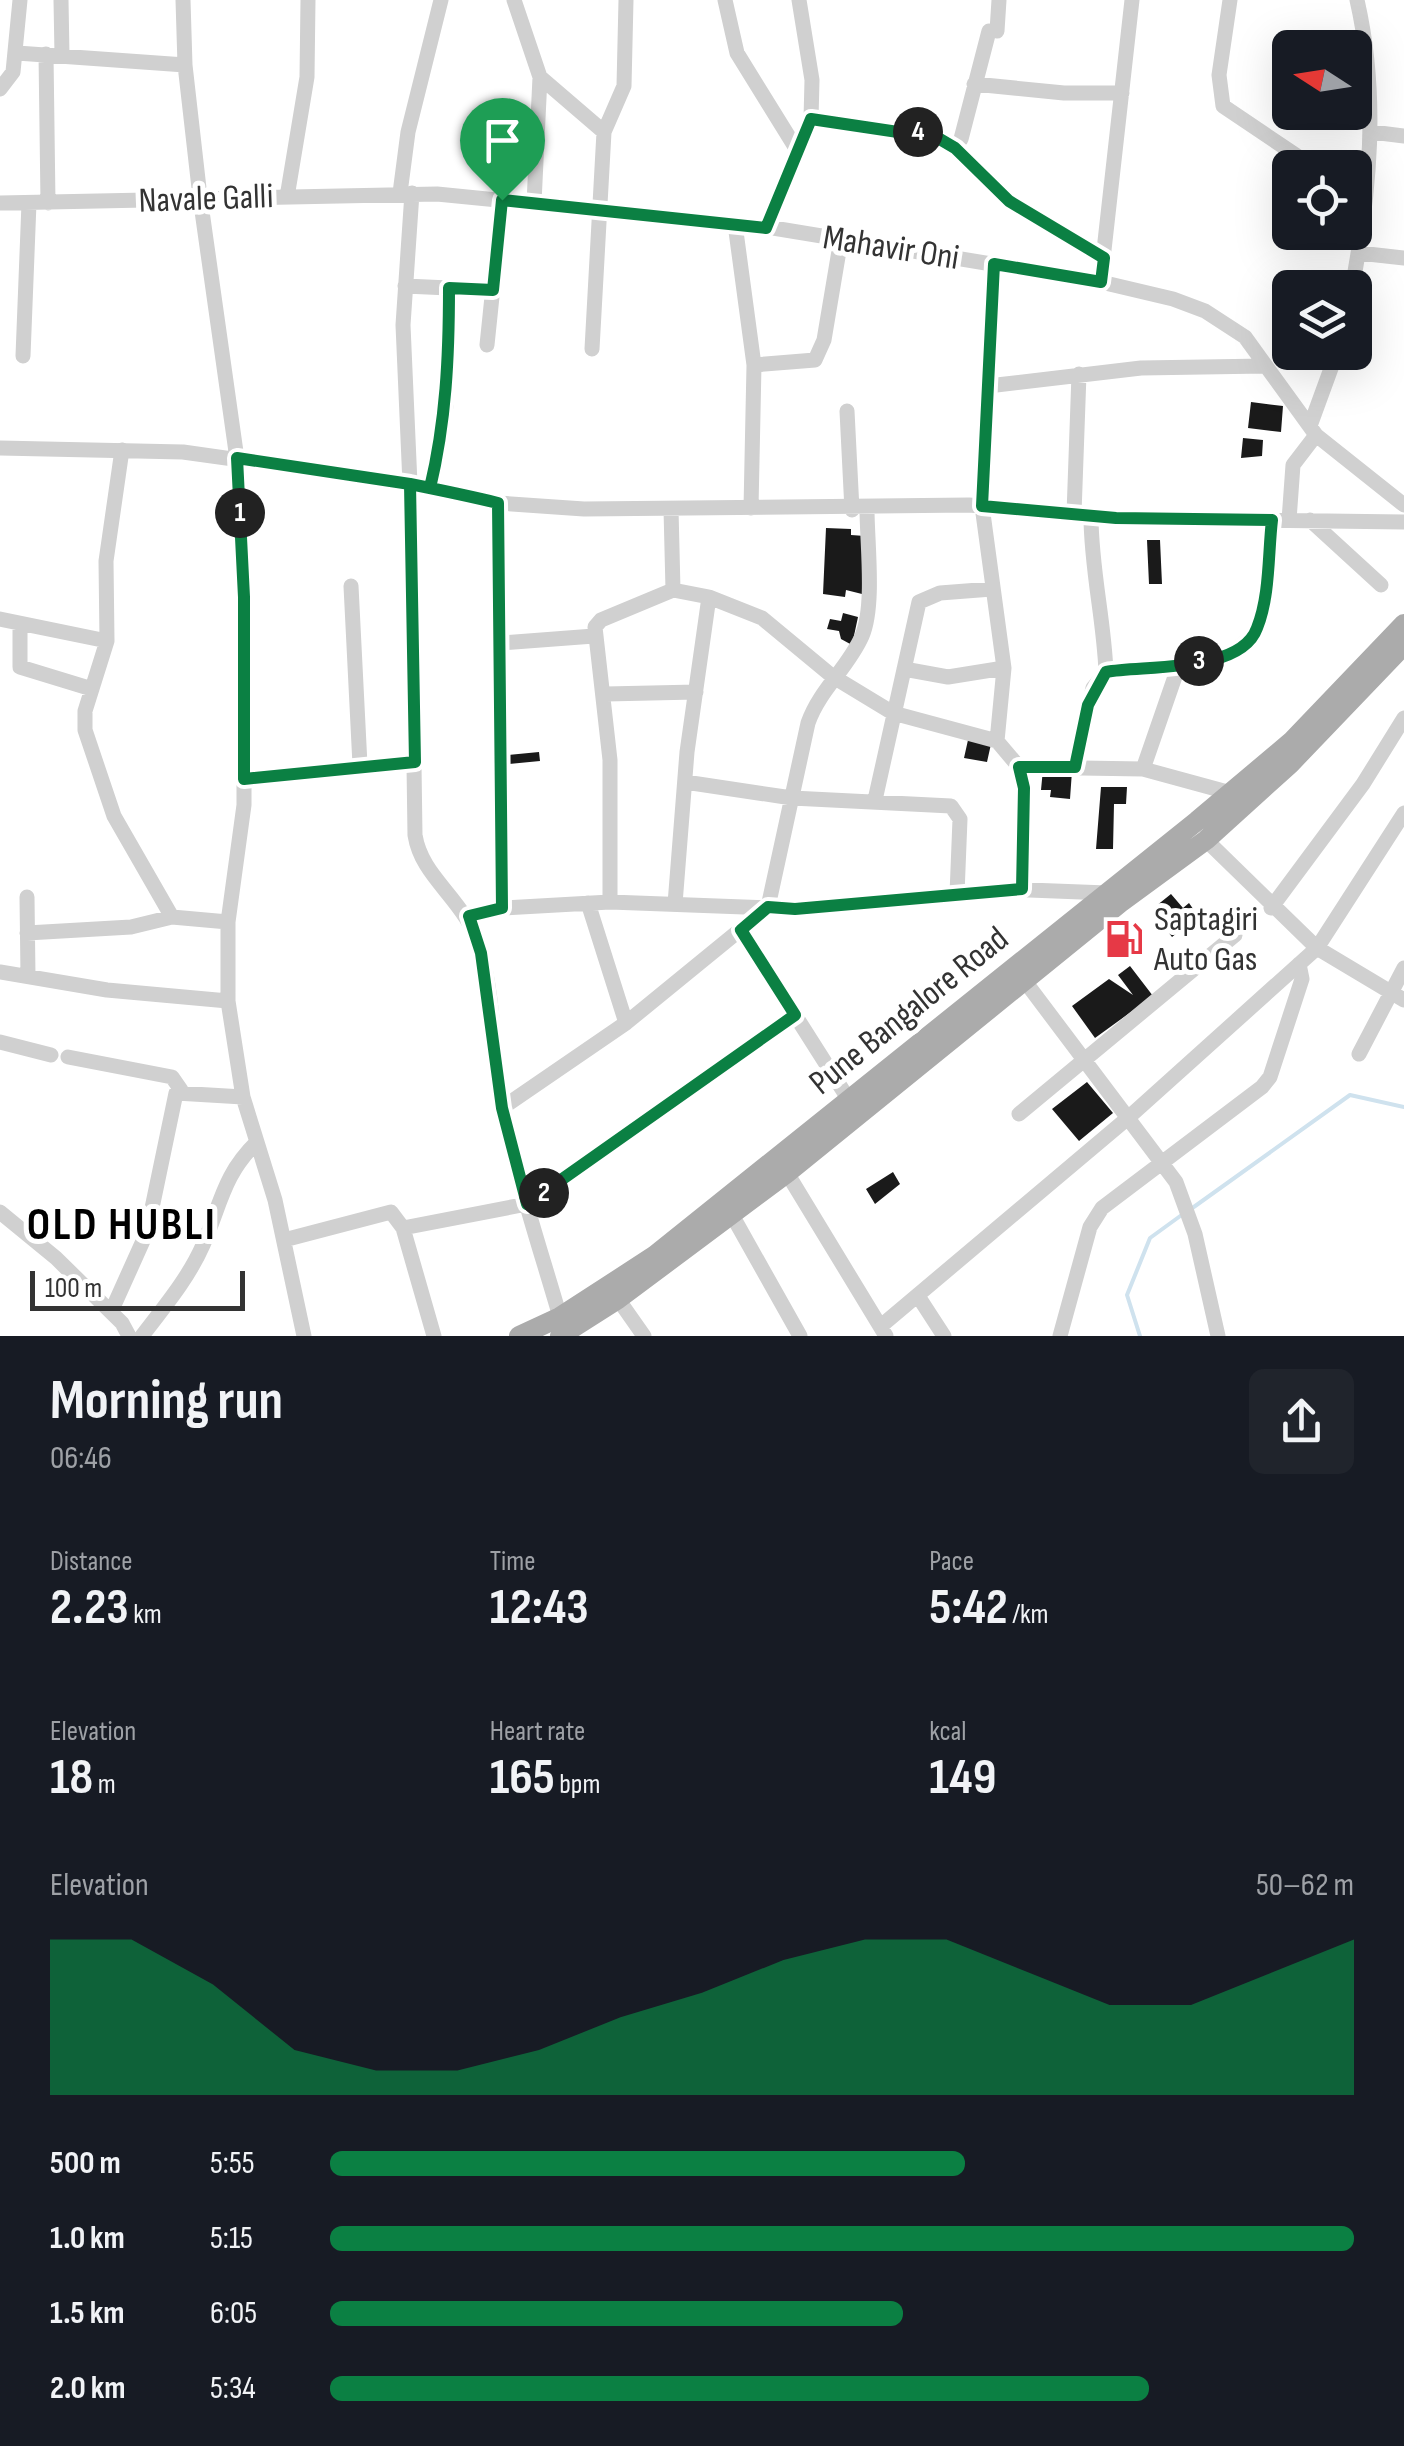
<!DOCTYPE html>
<html lang="en">
<head>
<meta charset="utf-8">
<style>
	:root { --surface:#171b24; --page:#20242c; --text:#f1f3f6; --muted:#9ea1a6; --accent:#0b8043 }
	body { margin:0; font-family:"Sofia Sans Condensed",sans-serif; background:var(--page); color:var(--text); height:100vh; display:flex; flex-direction:column; font-size:38px; white-space:nowrap }
	* { box-sizing:border-box; margin:0 }
	p { font-size:32px; color:var(--muted) }
	.icon { flex:none; width:55px; height:55px; fill:none; stroke:currentColor; stroke-width:2; stroke-linecap:round; stroke-linejoin:round }
	.map { position:relative; height:1336px; overflow:hidden }
	.details { display:flex; flex-direction:column; background:var(--surface); flex:1 }
	.details>* { flex:none }
	.needle { width:65px; rotate:282deg }
	.controls { position:absolute; left:1272px; top:30px; display:grid; gap:20px }
	.controls a { display:grid; place-items:center; width:100px; height:100px; border-radius:15px; background:var(--surface); box-shadow:0 10px 40px #0002; font-size:50px }
	.scale { position:absolute; left:30px; bottom:25px; width:215px; box-sizing:border-box; padding-left:10px; border:5px solid #333; border-top:0; font-size:28px; line-height:35px; white-space:nowrap; color:#333; -webkit-text-stroke:8px #fff; paint-order:stroke }
	.pin { position:absolute; display:grid; place-items:center; width:85px; height:85px; color:#fff; margin:-102px -42px; border-radius:50% 50% 50% 0; rotate:-45deg; box-shadow:0 0 10px #0007 }
	.pin .icon { rotate:45deg }
	.km { position:absolute; width:50px; height:50px; margin:-25px; border-radius:50%; background:#222; color:#fff; font-size:28px; line-height:50px; text-align:center }
	.round { display:grid; place-items:center; flex:none; width:105px; height:105px; border-radius:15px; background:var(--page) }
	.overview { display:flex; align-items:center; justify-content:space-between; height:170px; padding:0 50px }
	h1 { font-size:55px; font-weight:700; line-height:75px }
	.metrics { display:grid; grid-template-columns:repeat(3,1fr); gap:15px; height:170px; padding:10px 50px }
	.metrics div { display:grid; align-content:center }
	.metrics b { font-size:50px; font-weight:700 }
	.metrics small { font-size:28px; font-weight:400 }
	.metrics p { font-size:28px }
	.chart { height:280px; padding:20px 50px }
	.chart p { display:flex; justify-content:space-between }
	.chart svg { width:100%; height:180px; margin-top:10px; fill:var(--accent); opacity:.7 }
	ul { padding:0 50px; list-style:none; font-size:32px }
	li { display:grid; grid-template-columns:160px 120px 1fr; align-items:center; height:75px }
	li i { height:25px; border-radius:12px; background:var(--accent) }
	.map>svg:first-child { display:block }
	.lines { fill:none; stroke-linecap:round; stroke-linejoin:round }
	.stream { stroke:#cfe2ee; stroke-width:4 }
	.building { fill:#1a1a1a }
	.minor { stroke:#d0d0d0; stroke-width:15 }
	.major { stroke:#ababab; stroke-width:20 }
	.route-casing { stroke:#fff; stroke-width:20 }
	.route { stroke:#0b8043; stroke-width:12 }
	.labels { text-anchor:middle; dominant-baseline:central; stroke-width:10; stroke-linejoin:round; paint-order:stroke }
	.street-label { font-size:35px; fill:#333; stroke:#fff }
	.poi-label { font-size:35px; fill:#333; stroke:#fff; text-anchor:start }
	.district-label { font-size:45px; font-weight:bold; letter-spacing:2.5px; fill:#000; stroke:#fff }
</style>
</head>
<body>
<div class="map">
<svg width="1404" height="1336" viewBox="0 0 1404 1336">
	<rect width="100%" height="100%" fill="#fff"/>
	<g class="lines">
		<path class="stream" d="M1191 1209 1350 1095 1404 1107
			M1140 1336 1127 1295 1150 1238 1183 1214"/>
	</g>
	<path class="building" d="M1251 402 1283 406 1281 432 1248 428Z
		M1243 438 1263 440 1262 456 1241 458Z
		M826 528 851 529V535L865 536 862 594 846 590 845 597 823 594Z
		M1147 540H1160L1162 584H1149Z
		M843 613 858 617 852 645 841 639 839 631 827 629 830 619 841 621Z
		M968 740 991 744 987 762 964 758Z
		M539 752 540 761 509 764 508 755Z
		M1043 769 1072 771 1070 799 1050 797 1051 790H1041Z
		M1101 787H1127L1126 804H1114L1113 849H1096Z
		M1171 894 1183 908 1189 903 1198 916 1172 937 1161 923 1167 919 1156 906Z
		M1130 966 1153 996 1095 1038 1072 1006 1109 979 1133 995 1118 975Z
		M1087 1082 1113 1113 1079 1141 1052 1109Z
		M893 1172 900 1184 875 1204 866 1189Z"/>
	<g class="lines">
		<path class="minor" d="M61 0 62 55
			M183 0 185 65 200 197 237 459 244 597V805L228 922V1001L243 1097 275 1200 304 1336
			M514 0 540 77 604 132
			M725 0 737 53 797 150
			M1230 0 1219 75 1223 106 1315 168
			M997 31 999 0
			M17 53 185 65
			M46 54 48 203
			M974 84 1064 93H1122
			M0 89 13 72 20 0
			M811 119 938 137 955 148 1009 201 1104 259
			M1372 132 1404 136
			M961 139 989 31
			M400 193 408 132 441 0
			M412 193 403 325 410 484 415 835C422 880 467 899 481 952 495 1003 492 1058 503 1110 517 1180 540 1248 560 1317
			M287 197 307 77 308 0
			M0 203 437 194 767 227 1101 282 1173 299 1205 311 1245 337 1316 435 1404 505
			M534 203 540 77
			M735 224 754 365 751 508
			M767 227 811 119 812 80 799 0
			M1359 253 1404 258
			M994 265 982 506 1004 668 997 741
			M1102 268 1132 0
			M405 286 493 290
			M1352 288C1370 192 1379 96 1357 0
			M487 345 502 200
			M592 349 604 132 624 86 626 0
			M23 356 29 203
			M754 365 815 360 824 340 841 239
			M988 386 1141 368 1265 366
			M847 411 852 510
			M1310 426 1337 352
			M0 448 183 452 410 484 498 503 584 509 969 505 1116 518 1404 522
			M122 450 106 561 107 641 85 711V730L114 816 172 917
			M430 488 446 406 449 288
			M498 503 502 908
			M671 509 673 590
			M1074 514 1079 374
			M1091 516C1091 569 1104 619 1106 672
			M1289 520 1293 465 1316 435
			M1310 520 1381 585
			M351 586 360 765
			M709 597 762 618 832 676 893 713 997 741 1019 767 1025 788 1022 889
			M0 619 107 641
			M20 625V667L92 689
			M501 643 594 636
			M904 669 948 677 1004 668
			M606 694 696 692
			M1019 767 1143 769 1231 793
			M1075 767 1093 688 1106 672C1129 668 1153 669 1177 666 1281 653 1262 607 1272 520
			M1143 769 1179 665
			M244 779 415 762
			M685 782 792 798 951 806 960 819 957 894
			M875 800 919 602 940 593 992 589
			M1206 840 1317 948 1404 1000
			M27 897 28 976
			M610 902V760L595 627 601 620 673 590 709 597 687 752 675 904
			M588 903 626 1023
			M1271 908 1363 784 1404 718
			M469 916 502 908 610 902 795 909 1003 889 1107 893
			M741 930 849 1100
			M27 933 131 927 172 917 228 922
			M0 972 107 990 228 1001
			M1024 980 1176 1182 1195 1234 1218 1336
			M0 1042 51 1055
			M1359 1054 1404 968
			M68 1057 172 1077 181 1090
			M502 1108 626 1023 768 907 808 723C820 689 848 668 862 636 875 606 867 543 867 509
			M1019 1114 1235 935
			M787 1173 886 1336
			M0 1212 56 1258 122 1323 129 1336
			M732 1215 800 1336
			M403 1228 527 1204 795 1015
			M284 1240 391 1212 403 1228 434 1336
			M918 1296 944 1336
			M618 1299 644 1336
			M111 1312 147 1232 176 1093 243 1097
			M881 1326 1129 1117 1317 948 1404 813
			M142 1336C164 1307 188 1279 203 1245 221 1204 223 1175 257 1142
			M1060 1336 1090 1227 1102 1208 1262 1087 1270 1077 1302 979 1299 964"/>
		<path class="major" d="M519 1336 560 1317 654 1256 1197 821 1292 741 1404 624
			M560 1336 618 1299 787 1173 1120 903 1206 840 1290 764 1404 645"/>
	</g>
	<g class="lines">
		<g class="route-casing">
			<path id="route" d="M502 200 493 290 449 288C449 357 446 421 430 488L410 484 415 762 244 779V597L237 458 410 484C440 490 469 496 498 503L502 908 469 916 481 953 502 1108 527 1204 795 1015 741 930 768 907 795 909 1022 889 1024 788 1019 767H1075L1088 705 1106 672C1146 665 1241 673 1257 628 1270 596 1268 554 1272 520L1116 518 982 506 994 264 1101 282 1104 258 1009 201 955 148 938 138 811 119 766 228 502 200"/>
		</g>
		<use href="#route" class="route"/>
	</g>
	<defs>
		<g id="fuel-bare" transform="scale(3)"><path d="M-5.5-6h7V0h2V4h1.3V-2.5L3-4.5l.8-.8L6-3V5H2.5V1h-1V6h-7ZM-4.2-4.7v3.2H.2V-4.7Z" fill="#e63946" stroke="#fff" stroke-width="2.5" paint-order="stroke"/></g>
	</defs>
	<g fill-rule="evenodd">
		<use href="#fuel-bare" x="1124" y="939"/>
	</g>
	<g class="labels">
		<g class="street-label">
			<text transform="translate(206 199) rotate(-2)">Navale Galli</text>
			<text transform="translate(891 248) rotate(9)">Mahavir Oni</text>
			<text transform="translate(909 1011) rotate(-39)">Pune Bangalore Road</text>
		</g>
		<g class="poi-label">
			<text x="1154" y="919">Saptagiri<tspan x="1154" dy="40">Auto Gas</tspan></text>
		</g>
		<g class="district-label">
			<text x="122" y="1225">OLD HUBLI</text>
		</g>
	</g>
</svg>
<div class="controls">
<a><svg class="needle" viewBox="-14 -14 28 28"><path d="M0-13l5 13h-10z" fill="#e53935"/><path d="M0 13l5-13h-10z" fill="#9ea1a6"/></svg></a>
<a><svg class="icon" aria-label="locate" viewBox="0 0 24 24"><circle cx="12" cy="12" r="6"/><path d="M12 2v4M12 18v4M2 12h4M18 12h4"/></svg></a>
<a><svg class="icon" aria-label="layers" viewBox="0 0 24 24"><path d="M12 4l9 5-9 5-9-5zM3 14l9 5 9-5"/></svg></a>
</div>
<div class="scale">100 m</div>
<div class="pin" style="left:502px;top:200px;background:#1e9e55"><svg class="icon" aria-label="arrive" viewBox="0 0 24 24"><path d="M6 21V4h12l-3 4 3 4H6"/></svg></div>
<b class="km" style="left:240px;top:513px">1</b>
<b class="km" style="left:544px;top:1193px">2</b>
<b class="km" style="left:1199px;top:661px">3</b>
<b class="km" style="left:918px;top:132px">4</b>
</div>
<section class="details">
<div class="overview"><div><h1>Morning run</h1><p>06:46</p></div><a class="round"><svg class="icon" aria-label="share" viewBox="0 0 24 24"><path d="M12 15V3M7 8l5-5 5 5M5 13v7h14v-7"/></svg></a></div>
<div class="metrics">
<div><p>Distance</p><b>2.23<small> km</small></b></div>
<div><p>Time</p><b>12:43</b></div>
<div><p>Pace</p><b>5:42<small> /km</small></b></div>
</div>
<div class="metrics">
<div><p>Elevation</p><b>18<small> m</small></b></div>
<div><p>Heart rate</p><b>165<small> bpm</small></b></div>
<div><p>kcal</p><b>149</b></div>
</div>
<div class="chart"><p><span>Elevation</span>50–62 m</p>
<svg viewBox="0 0 160 44" preserveAspectRatio="none"><path d="M0 44V6L10 6L20 17L30 33L40 38L50 38L60 33L70 25L80 19L90 11L100 6L110 6L120 14L130 22L140 22L150 14L160 6V44z"/></svg>
</div>
<ul>
<li><b>500 m</b>5:55<i style="width:62%"></i></li>
<li><b>1.0 km</b>5:15<i style="width:100%"></i></li>
<li><b>1.5 km</b>6:05<i style="width:56%"></i></li>
<li><b>2.0 km</b>5:34<i style="width:80%"></i></li>
</ul>
</section>
</body>
</html>
